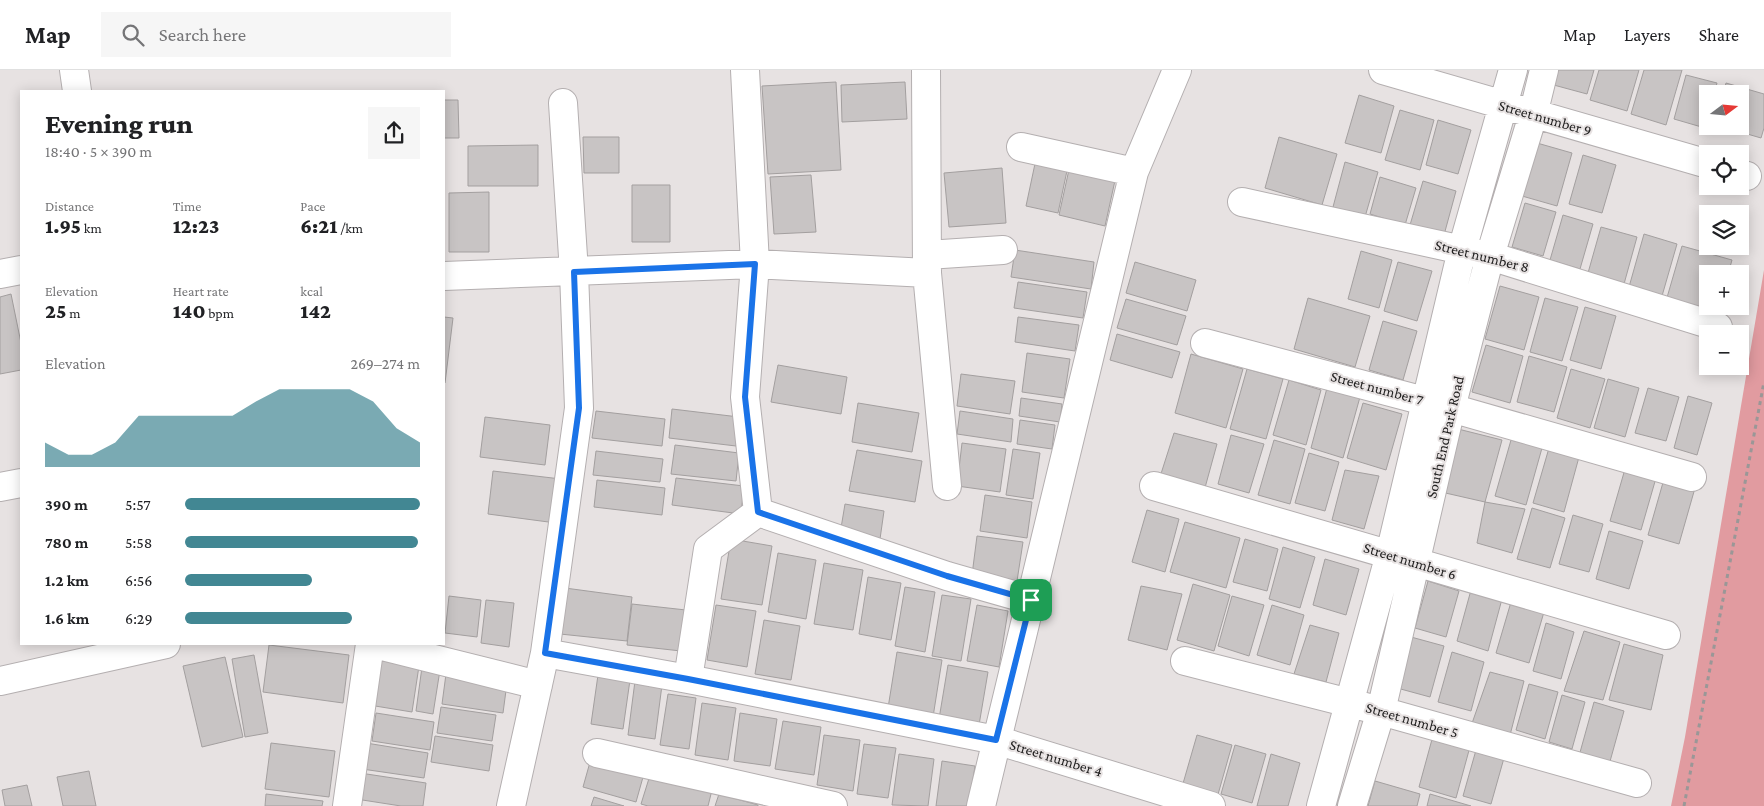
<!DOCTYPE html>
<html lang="en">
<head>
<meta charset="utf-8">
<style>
	:root { --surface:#fff; --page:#f6f6f6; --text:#202124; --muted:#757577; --line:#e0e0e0; --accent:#428793 }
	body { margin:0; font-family:"Crimson Pro",serif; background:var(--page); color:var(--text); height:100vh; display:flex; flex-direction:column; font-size:19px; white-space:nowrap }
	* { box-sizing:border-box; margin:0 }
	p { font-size:16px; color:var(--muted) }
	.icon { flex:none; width:28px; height:28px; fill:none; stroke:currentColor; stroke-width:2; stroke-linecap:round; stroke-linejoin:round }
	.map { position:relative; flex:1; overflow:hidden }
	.side { position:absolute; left:20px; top:20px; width:425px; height:555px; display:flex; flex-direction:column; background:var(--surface); border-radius:0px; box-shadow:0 2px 12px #0003 }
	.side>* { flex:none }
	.needle { width:32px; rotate:74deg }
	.fabs { position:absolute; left:1699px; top:15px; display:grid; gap:10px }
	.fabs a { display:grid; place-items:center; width:50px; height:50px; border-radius:0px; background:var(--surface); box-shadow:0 2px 12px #0003; font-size:25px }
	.pin { position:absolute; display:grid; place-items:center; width:42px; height:42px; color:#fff; margin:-21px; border-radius:10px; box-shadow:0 2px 8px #0006 }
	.round { display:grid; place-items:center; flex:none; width:52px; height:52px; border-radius:0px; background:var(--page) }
	.overview { display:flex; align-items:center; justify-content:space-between; height:85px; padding:0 25px }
	h1 { font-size:28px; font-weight:800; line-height:38px }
	.stats { display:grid; grid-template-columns:repeat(3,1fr); gap:8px; height:85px; padding:5px 25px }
	.stats div { display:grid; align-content:center }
	.stats b { font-size:21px; font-weight:800 }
	.stats small { font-size:14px; font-weight:400 }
	.stats p { font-size:14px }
	.chart { height:140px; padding:10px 25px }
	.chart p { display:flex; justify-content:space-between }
	.chart svg { width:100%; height:90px; margin-top:5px; fill:var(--accent); opacity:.7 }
	ul { padding:0 25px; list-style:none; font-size:16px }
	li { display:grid; grid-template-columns:80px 60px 1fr; align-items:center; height:38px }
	li i { height:12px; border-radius:6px; background:var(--accent) }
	header { display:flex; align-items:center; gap:30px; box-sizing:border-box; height:70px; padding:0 25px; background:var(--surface); border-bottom:1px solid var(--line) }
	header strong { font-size:24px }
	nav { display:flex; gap:28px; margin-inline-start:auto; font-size:18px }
	.search { width:350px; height:45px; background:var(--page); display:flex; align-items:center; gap:12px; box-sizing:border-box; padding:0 18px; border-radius:0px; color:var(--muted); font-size:19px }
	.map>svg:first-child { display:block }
	.green { fill:#e19ba0 }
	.building { fill:#c8c4c4; stroke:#a39f9f }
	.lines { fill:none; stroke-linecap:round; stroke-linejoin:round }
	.minor-casing { stroke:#b4afb0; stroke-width:30 }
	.path { stroke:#9a9797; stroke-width:3; stroke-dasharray:4 4; stroke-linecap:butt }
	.minor { stroke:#fff; stroke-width:28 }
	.route-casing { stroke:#fff; stroke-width:10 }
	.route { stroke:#1a73e8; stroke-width:6 }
	.labels { text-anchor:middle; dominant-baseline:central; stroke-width:4; stroke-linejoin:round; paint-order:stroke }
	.street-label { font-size:15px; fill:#222121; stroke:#e7e2e2 }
</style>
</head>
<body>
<header>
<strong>Map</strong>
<div class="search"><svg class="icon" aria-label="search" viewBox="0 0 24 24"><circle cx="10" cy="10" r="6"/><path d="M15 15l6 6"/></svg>Search here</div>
<nav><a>Map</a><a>Layers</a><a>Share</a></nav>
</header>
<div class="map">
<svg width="1764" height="736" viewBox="0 0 1764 736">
	<rect width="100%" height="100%" fill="#e7e2e2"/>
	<path class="green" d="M1764 200V736H1671L1685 667Z"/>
	<path class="building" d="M1554 0H1594L1587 24 1550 14Z
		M1599 0H1639L1627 41 1590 30Z
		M1644 0H1682L1666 55 1631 44Z
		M1686 5 1717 13 1714 24H1708V48L1705 58 1674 49Z
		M836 12 841 100 768 104 762 16Z
		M905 12 907 49 842 52 841 15Z
		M1726 13 1764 24V58L1761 68 1720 56H1740V24H1723Z
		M1359 25 1394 36 1381 83 1345 73Z
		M444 30H458L459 68H444Z
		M1400 40 1434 50 1420 100 1385 90Z
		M1438 50 1471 60 1458 104 1426 95Z
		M583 67H619V103H584Z
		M1279 67 1337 84 1322 135 1265 118Z
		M1537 73 1572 83 1557 136 1522 126Z
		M538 75V116H468V76Z
		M1583 85 1616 95 1602 143 1569 134Z
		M1036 89 1068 96 1058 143 1026 136Z
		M1345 92 1378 102 1365 147 1333 137Z
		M1070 95 1116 106 1105 156 1059 145Z
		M1002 98 1006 153 949 157 944 103Z
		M811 105 816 162 774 164 770 107Z
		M1380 107 1416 118 1405 155 1370 144Z
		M1423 111 1456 121 1444 165 1410 155Z
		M632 115H670V172H632Z
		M489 122V182H449V123Z
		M1525 133 1556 142 1543 186 1512 177Z
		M1563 145 1593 154 1580 199 1550 190Z
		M1601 157 1637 167 1624 214 1588 203Z
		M1644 164 1677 174 1662 226 1629 217Z
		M1682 176 1732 190 1728 204H1708V236H1719L1717 245 1666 231Z
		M1015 180 1094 192 1091 219 1011 207Z
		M1361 181 1392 190 1379 238 1348 229Z
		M1135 192 1196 210 1187 241 1126 223Z
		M1398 192 1432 201 1417 251 1384 241Z
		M1018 212 1087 222 1083 248 1014 238Z
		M1500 216 1539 227 1524 280 1485 269Z
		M11 224 21 273V300L0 304V227Z
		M1308 228 1370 246 1355 297 1294 279Z
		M1545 228 1578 237 1562 291 1530 282Z
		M1126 229 1186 246 1177 275 1117 258Z
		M1585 237 1616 246 1601 299 1570 290Z
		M444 247 453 248 445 313H444Z
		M1018 247 1079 255 1075 281 1015 272Z
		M1383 251 1417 261 1403 310 1369 300Z
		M1117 264 1180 282 1172 308 1110 290Z
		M1486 275 1523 286 1510 333 1472 322Z
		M1027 283 1070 289 1064 328 1022 322Z
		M1191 284 1243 299 1226 358 1175 343Z
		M1529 286 1567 297 1554 342 1517 332Z
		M778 295 847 307 841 344 771 332Z
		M1247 299 1283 309 1266 369 1230 359Z
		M1571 299 1605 309 1590 358 1557 348Z
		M961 304 1015 311 1010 344 957 336Z
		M1608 309 1639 318 1625 367 1594 358Z
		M1289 310 1321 320 1306 375 1273 365Z
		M1327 318 1360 327 1343 388 1311 378Z
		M1648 318 1679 327 1666 371 1635 363Z
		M1688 326 1712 333 1697 385 1674 378Z
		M1021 328 1062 334 1060 352 1019 346Z
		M858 333 919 343 912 382 852 372Z
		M1363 333 1402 344 1386 400 1347 388Z
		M672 339 739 347 736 376 669 368Z
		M596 341 665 349 662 376 592 368Z
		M960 341 1013 349 1011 372 957 364Z
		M485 347 550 355 545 395 480 387Z
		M1020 350 1055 355 1052 379 1017 374Z
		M1458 359 1502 370 1485 432 1441 422Z
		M1174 363 1217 374 1203 425 1159 410Z
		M1231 365 1264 374 1249 423 1218 414Z
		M1274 370 1305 379 1290 434 1258 425Z
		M1511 370 1542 378 1526 435 1495 426Z
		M962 373 1006 379 1000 422 957 416Z
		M675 375 739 383 736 411 671 404Z
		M1549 378 1579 387 1564 442 1533 433Z
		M1013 379 1040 383 1033 429 1006 425Z
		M857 380 922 391 915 432 849 421Z
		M596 381 663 389 660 412 593 405Z
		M1309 383 1339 392 1325 441 1295 433Z
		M1625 399 1656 408 1641 460 1610 451Z
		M1345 400 1379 406 1364 459 1332 450Z
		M493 401 561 409 556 453 488 444Z
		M676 408 744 416 741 444 672 435Z
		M1664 409 1695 418 1679 474 1648 465Z
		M597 410 665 418 662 445 594 437Z
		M985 425 1032 432 1027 468 980 461Z
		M1485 432 1525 439 1512 483 1477 473Z
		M845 434 884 441 879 476 839 470Z
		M1532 438 1565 448 1550 498 1517 489Z
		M1147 440 1179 449 1165 502 1132 492Z
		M1573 445 1603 454 1589 502 1559 494Z
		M1185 452 1240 468 1226 518 1170 502Z
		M1609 461 1643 471 1629 519 1596 509Z
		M977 466 1023 472 1017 511 972 505Z
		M731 469 772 476 762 535 721 529Z
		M1245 469 1278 479 1267 521 1233 512Z
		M1283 477 1315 487 1300 538 1269 529Z
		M778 483 816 490 806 549 768 542Z
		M1325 489 1359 499 1346 545 1313 535Z
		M824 493 863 500 853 560 814 554Z
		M868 507 901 513 891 570 859 564Z
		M1428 511 1459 521 1446 567 1415 558Z
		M1193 514 1230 525 1214 581 1177 570Z
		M1141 516 1182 524 1167 580 1128 570Z
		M905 517 935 522 925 582 895 576Z
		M565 518 632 527 627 571 560 564Z
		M1471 520 1502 529 1488 581 1457 571Z
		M942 525 971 529 961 591 932 586Z
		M449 526 481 530 477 567 445 563Z
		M1232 526 1264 535 1249 586 1218 576Z
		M486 530 514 533 509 577 481 573Z
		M1511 532 1544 542 1529 593 1496 583Z
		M632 534 695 541 690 582 627 575Z
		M716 535 756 541 747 597 707 590Z
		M977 535 1008 541 999 597 967 591Z
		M1272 535 1304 545 1290 595 1257 585Z
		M764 550 800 556 791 610 755 604Z
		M1546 553 1574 562 1561 609 1533 601Z
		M1310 555 1339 563 1326 612 1294 604Z
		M1584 561 1620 572 1603 630 1564 621Z
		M1411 567 1444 576 1430 627 1397 618Z
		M1624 574 1663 585 1651 640 1609 630Z
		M269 575 349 585 343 633 263 622Z
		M897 582 942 590 933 647 888 638Z
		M1452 582 1484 592 1471 641 1438 632Z
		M254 585 268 663 245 667 232 589Z
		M225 587 243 667 202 677 183 596Z
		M375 590 419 596 412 642 369 635Z
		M948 595 988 602 979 655 939 649Z
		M422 597 440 600 433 644 416 641Z
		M1490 602 1524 611 1509 669 1470 659Z
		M446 604 507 613 503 643 442 634Z
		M598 605 630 610 623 659 591 654Z
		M635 611 662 615 655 669 628 665Z
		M1529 614 1558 622 1545 669 1516 660Z
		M668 624 696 628 689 679 660 675Z
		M1562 625 1585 632 1572 679 1549 672Z
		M1594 632 1624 641 1609 695 1579 686Z
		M702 633 736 638 728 690 695 685Z
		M441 637 496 645 492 671 437 663Z
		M376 643 434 652 430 680 372 671Z
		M740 643 777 649 770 696 734 691Z
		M783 651 821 657 814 705 775 699Z
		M1434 662 1471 673 1456 728 1419 717Z
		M824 665 860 670 853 721 817 715Z
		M1197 665 1232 675 1217 728 1182 717Z
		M435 666 493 675 489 701 431 692Z
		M271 673 335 681 329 727 265 719Z
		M366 673 428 683 424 708 362 699Z
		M1478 673 1506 681 1491 734 1463 726Z
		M864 674 896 678 888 728 857 724Z
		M1235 675 1266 684 1252 733 1221 724Z
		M899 684 934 689 928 736 892 735Z
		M1271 684 1300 693 1288 736H1257Z
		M592 685 645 700 636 732 583 717Z
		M942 691 975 696 969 736H936Z
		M89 701 96 736H63L57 707Z
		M651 702 712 720 708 736H648L641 734Z
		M360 703 426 713 423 736H401L356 729Z
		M1375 711 1420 724 1417 736H1368Z
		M27 715 32 736H5L2 720Z
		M266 724 323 731 322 736H265Z
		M719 724 758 735V736H715Z
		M1430 724 1471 736H1427Z
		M594 727 624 736H591Z"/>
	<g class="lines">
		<g class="minor-casing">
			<path id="minor" d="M74 0 77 21
				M926 0 927 203 947 416
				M1383 0 1708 94
				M1134 102 1177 0
				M1740 104 1747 106
				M1242 132 1490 186 1718 257
				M927 185 1003 180
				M0 204 21 200
				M444 206 755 194 927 203
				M1205 273 1451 338 1692 407
				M1154 416 1666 565
				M0 417 21 413
				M758 442 947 506 1031 530
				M374 574 538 615
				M545 583 688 609 996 670 1211 736
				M1185 591 1381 641 1637 713
				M688 609 708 479 758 442 745 327 755 194 745 0
				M0 611 166 574
				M597 683 833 736
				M347 736 370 574
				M511 736 545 583 579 338 574 202 563 33
				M981 736 1134 102 1021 77
				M1321 736 1390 484 1462 180 1513 0
				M1352 736 1381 641 1451 338 1490 186 1533 45 1544 0"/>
		</g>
		<path class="path" d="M1684 736 1764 312"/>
		<use href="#minor" class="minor"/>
	</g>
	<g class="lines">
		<g class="route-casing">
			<path id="route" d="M755 194 745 327 758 442 947 506 1031 530 996 670 688 609 545 583 579 338 574 202Z"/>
		</g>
		<use href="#route" class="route"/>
	</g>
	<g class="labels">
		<g class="street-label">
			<text transform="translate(1545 48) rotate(16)">Street number 9</text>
			<text transform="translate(1482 186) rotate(14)">Street number 8</text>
			<text transform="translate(1377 318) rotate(15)">Street number 7</text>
			<text transform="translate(1445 367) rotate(-77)">South End Park Road</text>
			<text transform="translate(1410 491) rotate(17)">Street number 6</text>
			<text transform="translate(1412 650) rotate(16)">Street number 5</text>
			<text transform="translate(1056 688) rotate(17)">Street number 4</text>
		</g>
	</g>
</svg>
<div class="fabs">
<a><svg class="needle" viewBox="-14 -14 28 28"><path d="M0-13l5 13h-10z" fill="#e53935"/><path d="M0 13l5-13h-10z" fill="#757577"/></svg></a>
<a><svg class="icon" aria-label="locate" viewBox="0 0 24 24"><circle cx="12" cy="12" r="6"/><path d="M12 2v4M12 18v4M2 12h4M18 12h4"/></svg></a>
<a><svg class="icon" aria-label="layers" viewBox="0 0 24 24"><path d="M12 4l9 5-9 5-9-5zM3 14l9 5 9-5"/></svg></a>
<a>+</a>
<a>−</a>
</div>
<div class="pin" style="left:1031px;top:530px;background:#1e9e55"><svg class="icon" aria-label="arrive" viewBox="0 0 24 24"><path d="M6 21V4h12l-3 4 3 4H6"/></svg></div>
<section class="side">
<div class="overview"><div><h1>Evening run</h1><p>18:40 · 5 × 390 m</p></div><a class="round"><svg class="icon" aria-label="share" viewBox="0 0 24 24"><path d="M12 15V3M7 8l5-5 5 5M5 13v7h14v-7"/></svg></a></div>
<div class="stats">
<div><p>Distance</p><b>1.95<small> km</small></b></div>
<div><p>Time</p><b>12:23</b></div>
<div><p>Pace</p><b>6:21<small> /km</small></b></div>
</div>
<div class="stats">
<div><p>Elevation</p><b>25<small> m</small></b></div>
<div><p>Heart rate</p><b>140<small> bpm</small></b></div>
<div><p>kcal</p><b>142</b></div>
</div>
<div class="chart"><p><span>Elevation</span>269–274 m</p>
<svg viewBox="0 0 160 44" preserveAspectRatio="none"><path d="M0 44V32L10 38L20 38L30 32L40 19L50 19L60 19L70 19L80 19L90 12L100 6L110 6L120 6L130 6L140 12L150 25L160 32V44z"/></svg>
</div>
<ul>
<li><b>390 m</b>5:57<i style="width:100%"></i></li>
<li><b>780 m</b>5:58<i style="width:99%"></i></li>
<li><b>1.2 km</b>6:56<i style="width:54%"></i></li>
<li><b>1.6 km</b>6:29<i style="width:71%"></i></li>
</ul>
</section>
</div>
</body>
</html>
